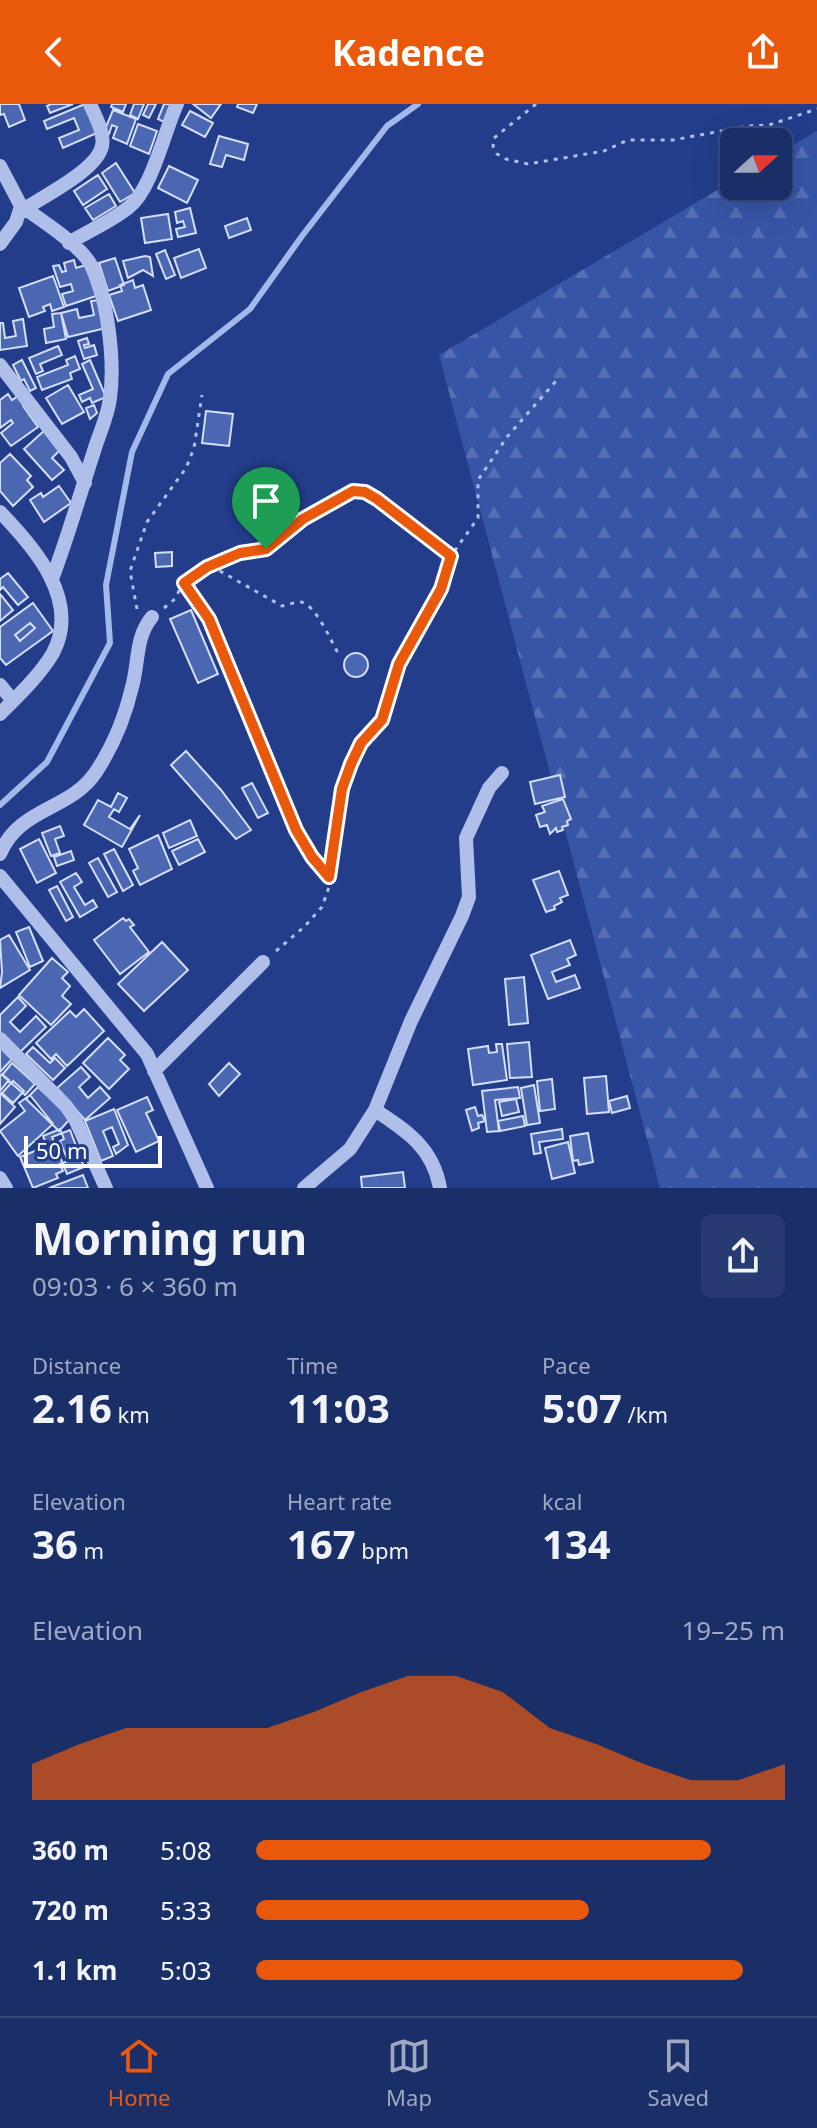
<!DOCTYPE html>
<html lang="en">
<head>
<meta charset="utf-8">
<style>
	:root { --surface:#1a2e68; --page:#273a71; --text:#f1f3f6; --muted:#9fa8c0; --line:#384a7c; --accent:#ea580c }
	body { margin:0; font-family:"Noto Sans",sans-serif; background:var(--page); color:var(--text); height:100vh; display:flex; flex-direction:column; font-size:30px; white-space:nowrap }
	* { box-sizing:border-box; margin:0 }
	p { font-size:26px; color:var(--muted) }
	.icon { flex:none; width:44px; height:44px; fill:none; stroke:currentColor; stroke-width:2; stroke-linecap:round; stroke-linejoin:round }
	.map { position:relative; height:1084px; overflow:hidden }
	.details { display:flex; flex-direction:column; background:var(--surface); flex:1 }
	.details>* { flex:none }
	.needle { width:52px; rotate:69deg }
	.fabs { position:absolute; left:720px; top:24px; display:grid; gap:16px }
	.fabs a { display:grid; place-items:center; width:72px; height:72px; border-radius:12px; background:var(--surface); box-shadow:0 8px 32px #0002,0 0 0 2px var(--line); font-size:40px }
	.scale { position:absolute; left:24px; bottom:20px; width:138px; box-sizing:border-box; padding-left:8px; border:4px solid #fff; border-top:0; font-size:22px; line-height:28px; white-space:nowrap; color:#fff; -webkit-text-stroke:6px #233d8a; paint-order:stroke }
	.pin { position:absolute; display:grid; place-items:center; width:68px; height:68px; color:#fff; margin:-82px -34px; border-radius:50% 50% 50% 0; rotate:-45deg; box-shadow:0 0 8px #0007 }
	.pin .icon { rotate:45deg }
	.round { display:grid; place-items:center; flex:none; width:84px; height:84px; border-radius:12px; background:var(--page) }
	.headline { display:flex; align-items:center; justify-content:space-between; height:136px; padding:0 32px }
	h1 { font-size:44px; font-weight:700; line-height:60px }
	.figures { display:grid; grid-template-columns:repeat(3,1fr); gap:12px; height:136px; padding:8px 32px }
	.figures div { display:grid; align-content:center }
	.figures b { font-size:40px; font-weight:700 }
	.figures small { font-size:22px; font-weight:400 }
	.figures p { font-size:22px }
	.chart { height:224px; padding:16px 32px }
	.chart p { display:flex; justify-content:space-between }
	.chart svg { width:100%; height:144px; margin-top:8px; fill:var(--accent); opacity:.7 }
	ul { padding:0 32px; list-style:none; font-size:26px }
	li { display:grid; grid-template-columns:128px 96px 1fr; align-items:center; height:60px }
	li i { height:20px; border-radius:10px; background:var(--accent) }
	header { display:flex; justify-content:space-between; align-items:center; height:104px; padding:0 32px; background:var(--accent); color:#fff; font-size:36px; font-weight:700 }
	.menu { display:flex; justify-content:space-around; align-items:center; height:112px; border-top:2px solid var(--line); background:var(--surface); font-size:22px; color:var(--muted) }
	.menu a { display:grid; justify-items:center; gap:4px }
	.menu .on { color:var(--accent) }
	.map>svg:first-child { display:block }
	.forest { fill:url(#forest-firs) }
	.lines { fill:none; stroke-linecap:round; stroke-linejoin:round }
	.stream { stroke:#a3b8eb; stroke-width:6 }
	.building { fill:#4b67b2; stroke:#d4def8; stroke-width:2; fill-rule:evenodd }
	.path { stroke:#afbfea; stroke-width:3; stroke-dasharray:4 6; stroke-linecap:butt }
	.minor { stroke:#afbfea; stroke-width:14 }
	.route-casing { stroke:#fff; stroke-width:16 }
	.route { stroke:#ea580c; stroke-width:10 }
</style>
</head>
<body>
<header><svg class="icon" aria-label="back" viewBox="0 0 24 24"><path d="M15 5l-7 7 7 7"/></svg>Kadence<svg class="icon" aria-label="share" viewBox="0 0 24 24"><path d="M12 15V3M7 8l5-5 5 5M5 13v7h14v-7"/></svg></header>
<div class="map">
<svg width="817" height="1084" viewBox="0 0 817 1084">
	<defs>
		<pattern id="forest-firs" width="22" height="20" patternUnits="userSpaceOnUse" patternTransform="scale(2)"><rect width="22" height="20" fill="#3755a7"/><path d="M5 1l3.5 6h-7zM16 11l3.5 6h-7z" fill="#556eb4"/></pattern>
	</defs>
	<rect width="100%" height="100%" fill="#233d8a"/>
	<path class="forest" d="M817 27V1084H660L439 251 734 76V82H778V50Z"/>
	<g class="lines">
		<path class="stream" d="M0 701 47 658 110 539 106 481 132 348 168 270 250 205 302 132 387 22 418 0"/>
	</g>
	<path class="building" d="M0 0H19L25 16 9 23 4 10 0 11Z
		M51 0H73L50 9 47 2Z
		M85 0 97 29 63 44 59 34 79 26 74 14 47 25 44 17Z
		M112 0H126L123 8 111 3Z
		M134 0H144L138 15 130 11Z
		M148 0H156L149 14 143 11Z
		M164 0H172L164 18 158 15Z
		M193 0H221L211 14Z
		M238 0H257L253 9 237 3Z
		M113 6 136 15 127 40 113 34 117 23 112 21 109 30 104 28Z
		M190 7 213 19 205 33 182 21Z
		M138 20 157 27 149 50 130 42Z
		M219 32 248 40 244 56 226 51 222 63 210 60Z
		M116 59 135 89 120 98 102 69Z
		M169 62 198 76 187 99 158 84Z
		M98 71 107 85 83 101 74 87Z
		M109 90 116 102 93 116 85 104Z
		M190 104 196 129 178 133 176 125 185 123 183 117 177 119 175 108Z
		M168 110 172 135 145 139 141 114Z
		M247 114 251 126 229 134 225 122Z
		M199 145 206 164 181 174 174 154Z
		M165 146 175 171 166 175 156 150Z
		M145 152 150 153 153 172 143 166 128 174 123 157Z
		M115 154 124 181 108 187 99 159Z
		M74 156 76 164 86 161 96 192 66 202 62 190 73 187 71 180 60 183 53 162 59 161 62 168 66 167 64 159Z
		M53 172 64 203 52 207 50 200 43 203 45 207 29 213 19 184Z
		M133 176 135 184 143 181 151 206 118 217 109 191 122 187 120 181Z
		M99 196 106 224 68 233 61 209 77 205 79 214 94 211 91 197Z
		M61 209 66 235 46 239 44 225 54 223 52 210Z
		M23 215 27 242 0 246V219H3L5 234 16 232 13 217Z
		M87 234 89 240 84 241 85 244 94 241 97 251 84 255 78 237Z
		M58 242 62 251 40 260 43 267 36 270 29 254Z
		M75 252 80 265 70 269 72 275 42 286 37 273 68 261 66 256Z
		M22 256 36 284 30 287 24 275 21 277 13 261Z
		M90 256 106 293 92 299 90 294 82 298 79 291 93 285 82 260Z
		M68 281 84 308 62 320 46 294Z
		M8 290 12 296 21 290 27 299 23 302 38 323 11 342 1 329 13 319 11 316 0 324V296Z
		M94 301 97 309 90 315 86 304Z
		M206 307 233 310 229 342 202 339Z
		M45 326 62 344 52 354 64 366 52 376 24 345Z
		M10 350 31 372 27 376 33 383 13 402 0 387V359Z
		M59 382 71 399 44 418 30 396 41 389 43 393Z
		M172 448V462L156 463 155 449Z
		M8 469 28 493 18 501 3 483 0 486V475Z
		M0 490 13 506 0 517Z
		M33 499 53 527 6 561 0 554V523ZM30 519 35 524 20 537 15 531Z
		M191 506 218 570 198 579 170 515Z
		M30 519 35 524 20 537 15 531Z
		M344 561a12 12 0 1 1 24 0a12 12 0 1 1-24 0Z
		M186 647 221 686 251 726 236 735 171 661Z
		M560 671 565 693 535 700 530 678Z
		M252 679 268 709 258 714 242 684Z
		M118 689 127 694 119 708 114 705 109 713 130 725 140 711 122 743 84 721 98 696 111 703Z
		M563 695 571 715 567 717 568 721 562 723 563 726 557 728 556 724 550 730 547 721 540 723 536 711 545 708 542 702Z
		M190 716 197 732 169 744 163 729Z
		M60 722 64 732 55 735 60 749 51 752 42 729Z
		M158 731 172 765 140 781 133 767 138 764 129 745Z
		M39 735 56 769 37 779 20 745Z
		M198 735 205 748 179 761 172 747Z
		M114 745 133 781 123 787 104 750Z
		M71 747 74 756 57 762 54 753Z
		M98 754 117 788 108 793 89 759Z
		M559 767 568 791 560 794 562 798 554 802 555 805 546 808 533 776Z
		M76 769 82 778 74 783 85 801 93 796 97 803 80 813 60 778Z
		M57 782 73 813 66 817 49 786Z
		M123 814 126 817 129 815 134 821 130 823 149 848 120 870 94 836Z
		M29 823 43 857 30 863 16 828Z
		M9 831 30 866 0 884 2 868 0 836Z
		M570 836 576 851 567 855 570 861 552 868 556 878 575 871 580 884 548 895 531 851Z
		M162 838 188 866 144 907 118 880Z
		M52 854 68 868 62 874 70 882 62 892 71 900 51 921 19 891Z
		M524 873 528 919 509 921 505 875Z
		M18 893 26 902 10 918 20 928 36 912 46 923 19 949 0 929V911Z
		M84 905 104 927 67 962 56 950 51 955 36 939 70 907 76 913Z
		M108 934 125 951 120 956 129 965 109 985 83 959Z
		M529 938 532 973 510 974 507 940Z
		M0 940 14 953 0 968Z
		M496 940H502L507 976 473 981 468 945 488 942 489 949 497 948Z
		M33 943 50 959 55 954 65 964 53 976 26 950Z
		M12 959 35 980 25 991 2 971Z
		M229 959 240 970 219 992 209 980Z
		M81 963 90 973 79 983 88 994 100 983 110 994 85 1016 57 984Z
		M2 970 9 976 0 987V972Z
		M606 972 609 1008 587 1010 584 974Z
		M552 975 555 1005 540 1007 537 977Z
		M13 977 24 987 13 999 2 989Z
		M534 981 540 1019 527 1021 521 984Z
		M38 983 71 1014 59 1027 26 995Z
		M518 983 520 994 495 996 499 1027 487 1028 482 987Z
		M0 989 15 1003 0 1020Z
		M30 991 53 1020 18 1052 0 1027 25 1007 19 999Z
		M627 992 630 1004 612 1009 609 997Z
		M147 993 153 1006 146 1009 159 1037 136 1048 117 1006Z
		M516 995 519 1008 502 1012 499 998Z
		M475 1003 478 1012 482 1011 485 1017 478 1019 479 1024 472 1027 466 1006Z
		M114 1005 128 1041 116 1050 113 1043 119 1040 112 1023 103 1027 113 1052 101 1057 85 1017Z
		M523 1012 525 1022 500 1027 498 1017Z
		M60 1025 64 1035 60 1037 68 1057 60 1060 63 1067 56 1070 58 1074 33 1084 20 1053 47 1042 43 1032Z
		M562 1025 563 1035 539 1038 541 1049 534 1050 531 1030Z
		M70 1026 84 1063 67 1070 52 1033Z
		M588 1029 593 1058 579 1061 578 1056 573 1057 570 1032Z
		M568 1038 575 1069 552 1075 545 1044Z
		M403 1068 405 1084H362L361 1073Z
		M83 1071 88 1084H49Z"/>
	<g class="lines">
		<path class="path" d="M536 0 494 34 493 42 497 50 506 55 528 60 604 47 628 36H673L748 22 769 21 817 5
			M211 462 282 502C287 501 295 498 301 498 316 501 331 537 338 549
			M184 479 209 515 296 726 312 753 328 772
			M164 504 175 495 181 483 196 469 240 449 266 445 303 415 353 387 365 388 377 395 451 452
			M137 505 130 467 147 418 186 364 194 344 202 291
			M276 847 304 823 322 803 329 783 342 685 361 639 382 616 399 560 441 485 451 452 478 414V376L507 333 556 277"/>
		<path class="minor" d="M0 62 21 102 16 118 0 140
			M21 102C40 115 80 141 91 161 108 195 115 257 110 294 108 312 99 330 94 347 80 390 68 433 52 475
			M25 105C45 91 97 66 102 42 105 29 95 12 90 0
			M69 139C88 127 112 117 129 103 152 85 164 28 177 0
			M0 261 71 353 85 379
			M0 408C34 443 81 496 53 549 40 571 18 592 0 610
			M0 581 13 597
			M0 750C19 703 70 707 96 668 113 642 125 613 132 583 139 559 135 533 152 513
			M0 772 147 950 207 1084
			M0 935 66 1002 75 1015 106 1084
			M154 967 263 858
			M375 1006C407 1027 433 1044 440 1084
			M0 1074 6 1084
			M304 1084 350 1045 375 1006 411 917 462 812 469 793 466 734 489 684 502 669"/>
	</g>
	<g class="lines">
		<g class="route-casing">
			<path id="route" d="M353 387 365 388 377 395 451 452 441 485 399 560 382 616 361 639 351 660 342 685 329 773 312 753 296 726 209 515 184 479 207 463 240 449 266 445 303 415Z"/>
		</g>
		<use href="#route" class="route"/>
	</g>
</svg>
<div class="fabs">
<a><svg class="needle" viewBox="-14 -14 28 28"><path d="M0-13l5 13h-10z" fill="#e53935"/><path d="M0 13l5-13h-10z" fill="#9fa8c0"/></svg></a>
</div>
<div class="scale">50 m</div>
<div class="pin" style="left:266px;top:445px;background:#1e9e55"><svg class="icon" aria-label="arrive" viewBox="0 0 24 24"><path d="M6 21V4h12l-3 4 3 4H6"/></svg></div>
</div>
<section class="details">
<div class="headline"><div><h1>Morning run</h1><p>09:03 · 6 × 360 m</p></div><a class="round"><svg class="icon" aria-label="share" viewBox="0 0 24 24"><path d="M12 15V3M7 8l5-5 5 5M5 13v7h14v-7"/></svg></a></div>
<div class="figures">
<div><p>Distance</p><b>2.16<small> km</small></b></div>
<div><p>Time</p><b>11:03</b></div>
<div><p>Pace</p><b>5:07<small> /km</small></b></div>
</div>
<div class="figures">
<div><p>Elevation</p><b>36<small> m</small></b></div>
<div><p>Heart rate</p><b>167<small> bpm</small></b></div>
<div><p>kcal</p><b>134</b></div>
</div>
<div class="chart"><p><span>Elevation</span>19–25 m</p>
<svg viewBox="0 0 160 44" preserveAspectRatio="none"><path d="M0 44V33L10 27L20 22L30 22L40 22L50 22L60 17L70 11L80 6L90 6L100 11L110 22L120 27L130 33L140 38L150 38L160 33V44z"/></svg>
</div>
<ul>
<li><b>360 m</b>5:08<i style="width:86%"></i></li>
<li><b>720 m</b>5:33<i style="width:63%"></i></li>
<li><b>1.1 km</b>5:03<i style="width:92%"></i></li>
</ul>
</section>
<nav class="menu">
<a class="on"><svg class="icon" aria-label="home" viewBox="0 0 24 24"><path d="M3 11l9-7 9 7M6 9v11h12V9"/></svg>Home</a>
<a><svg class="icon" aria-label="map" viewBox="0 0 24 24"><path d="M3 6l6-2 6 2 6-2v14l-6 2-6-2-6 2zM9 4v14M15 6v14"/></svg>Map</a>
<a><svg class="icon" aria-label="saved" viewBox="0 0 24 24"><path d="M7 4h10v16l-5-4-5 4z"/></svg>Saved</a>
</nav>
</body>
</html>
